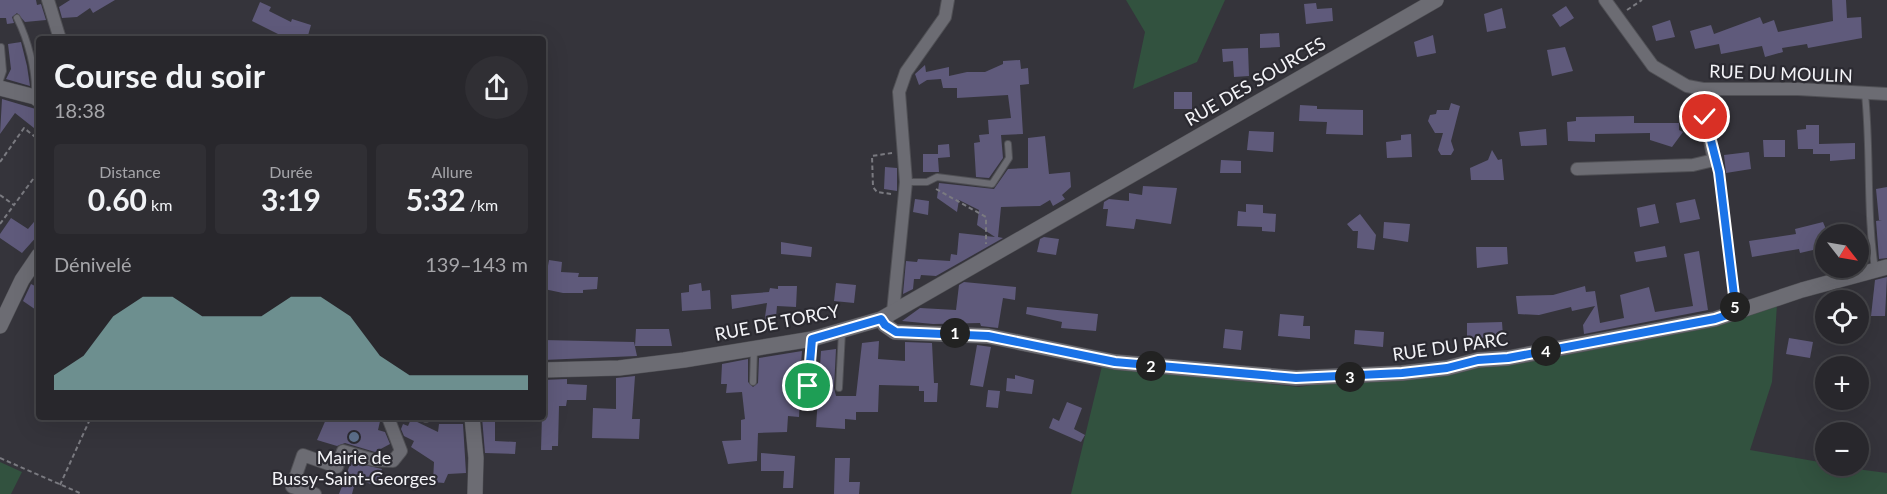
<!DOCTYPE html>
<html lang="fr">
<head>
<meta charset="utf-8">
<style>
	:root { --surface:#28272c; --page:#302f34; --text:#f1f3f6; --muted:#a5a5a9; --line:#444448; --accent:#8bbbb9 }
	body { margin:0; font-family:Lato,sans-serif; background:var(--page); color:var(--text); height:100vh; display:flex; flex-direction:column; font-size:22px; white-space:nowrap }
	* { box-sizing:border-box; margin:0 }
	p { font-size:20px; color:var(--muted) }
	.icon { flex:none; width:33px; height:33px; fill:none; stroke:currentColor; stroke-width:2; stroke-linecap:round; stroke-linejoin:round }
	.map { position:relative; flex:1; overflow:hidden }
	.sheet { position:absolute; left:36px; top:36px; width:510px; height:384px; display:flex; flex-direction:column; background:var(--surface); border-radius:6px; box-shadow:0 6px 24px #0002,0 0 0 2px var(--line) }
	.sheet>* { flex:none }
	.needle { width:39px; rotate:121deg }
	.buttons { position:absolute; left:1815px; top:224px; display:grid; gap:12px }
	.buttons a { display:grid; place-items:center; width:54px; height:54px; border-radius:50%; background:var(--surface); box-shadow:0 6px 24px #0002,0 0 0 2px var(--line); font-size:30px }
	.pin { position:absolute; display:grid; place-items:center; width:51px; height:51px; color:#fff; margin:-26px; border:3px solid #fff; border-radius:50%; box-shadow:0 2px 6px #0007 }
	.km { position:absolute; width:30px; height:30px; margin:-15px; border-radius:50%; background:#222; color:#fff; font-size:16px; line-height:30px; text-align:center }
	.round { display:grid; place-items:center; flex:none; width:63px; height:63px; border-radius:32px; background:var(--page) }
	.overview { display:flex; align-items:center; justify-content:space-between; height:102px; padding:0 18px }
	h1 { font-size:33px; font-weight:700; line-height:45px }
	.figures { display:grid; grid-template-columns:repeat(3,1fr); gap:9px; height:102px; padding:6px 18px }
	.figures div { display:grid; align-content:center; border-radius:6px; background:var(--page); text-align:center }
	.figures b { font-size:30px; font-weight:700 }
	.figures small { font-size:16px; font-weight:400 }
	.figures p { font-size:16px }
	.chart { height:168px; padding:12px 18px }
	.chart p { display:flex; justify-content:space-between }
	.chart svg { width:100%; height:108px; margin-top:6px; fill:var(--accent); opacity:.7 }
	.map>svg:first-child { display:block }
	.green { fill:#32523f }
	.building { fill:#5f5a7b }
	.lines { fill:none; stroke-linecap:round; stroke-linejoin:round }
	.service-casing { stroke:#505055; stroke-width:8 }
	.minor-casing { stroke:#505055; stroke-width:14 }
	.tertiary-casing { stroke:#505055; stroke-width:16 }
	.path { stroke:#7a7a80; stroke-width:2; stroke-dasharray:4.5 3; stroke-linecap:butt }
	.service { stroke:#6c6c73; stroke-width:6 }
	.minor { stroke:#6c6c73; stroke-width:12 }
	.tertiary { stroke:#6c6c73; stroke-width:15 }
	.route-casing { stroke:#fff; stroke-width:12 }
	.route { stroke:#1a73e8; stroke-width:8 }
	.service-dot { fill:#5c6f8a; stroke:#2b2a31; stroke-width:2 }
	.labels { text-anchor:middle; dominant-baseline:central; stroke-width:4.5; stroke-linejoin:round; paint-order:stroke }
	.street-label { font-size:18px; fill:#f3f3f7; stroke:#2b2a31 }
	.poi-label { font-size:18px; fill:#f3f3f7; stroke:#2b2a31 }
</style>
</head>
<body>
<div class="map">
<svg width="1887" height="494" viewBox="0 0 1887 494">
	<rect width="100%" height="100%" fill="#35343b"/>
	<path class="green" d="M1126 0H1225L1197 62 1133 89 1145 32Z
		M1777 304 1772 382 1750 450 1825 463 1826 465 1887 473V494H1071L1102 366 1299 387 1717 326Z
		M0 462 22 472 11 494H0Z"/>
	<path class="building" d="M0 0H36L37 5 41 4 46 20 25 22 17 13 12 17 14 23 7 24 6 18H0Z
		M70 0H115L93 13 90 8 77 17 62 18 59 7Z
		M1832 0H1846L1847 18 1861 17 1862 38 1808 48 1807 44 1782 48 1783 52 1765 57 1762 46 1721 54 1719 44 1695 49 1690 31 1711 25 1714 34 1760 17 1763 24 1774 20 1778 32 1833 21Z
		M260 2 271 7 269 11 291 22 292 19 311 25 307 39 286 38 252 21Z
		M1316 3 1317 9 1332 8 1333 21 1306 24 1304 4Z
		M1566 6 1574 18 1560 27 1552 15Z
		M1502 8 1506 28 1487 32 1484 14Z
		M1670 20 1675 37 1656 41 1652 26Z
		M1279 33 1280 47 1260 48V34Z
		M1433 35 1436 53 1417 57 1414 42Z
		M21 42 27 66 30 86 6 79 11 69 8 44Z
		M1565 47 1573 71 1552 76 1547 50Z
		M1248 48 1249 76 1234 77 1233 61 1223 62 1222 49Z
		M1020 60 1021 69 1028 68 1029 84 1020 85 1023 134 1001 135 1003 158 989 178 976 177 974 143 980 142 979 135 989 134 988 120 1011 118 1008 95 957 98V88H943L941 79 927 80 919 85 915 74 925 65 926 72 949 67V76L967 72H985L1003 64V61Z
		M1174 92H1192V109H1174Z
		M2 99 39 110V132L15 113 0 134Z
		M1451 103 1460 106 1451 141 1454 150 1451 155H1441L1438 150 1443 133H1435L1428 121 1430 115 1436 114 1437 110H1449Z
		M1300 105 1317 106V109L1363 110V135L1326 134 1327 122 1299 121Z
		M1634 116V123H1679V130L1683 132 1672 147 1650 140V133L1595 134V142L1568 141 1567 122 1576 121V117Z
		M1806 125H1819V144L1855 143V159L1830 161V154H1813V149H1798L1797 130 1806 129Z
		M1546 129 1547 145 1521 146 1519 132Z
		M1249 131 1274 132 1273 152 1247 150Z
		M1411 134 1412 157 1387 158 1386 142 1401 140V135Z
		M1045 136 1049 174 1070 172 1071 187 1062 195 1065 199 1053 206 1050 200 1040 206 1001 207 998 237 1003 238 936 276 921 275 920 279H914L913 289 903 294 906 261 917 262 918 259 950 261 951 254 957 255 959 233 995 237 977 225 979 210 959 200 957 212 937 198 939 183 994 189 1008 169 1028 168V138Z
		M1763 140H1785V157H1764Z
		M949 144 950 157 938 158 939 172H923V154H938V145Z
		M1492 150 1498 160 1502 159 1504 180H1471L1470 168 1488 160Z
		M1749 152 1751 169 1726 173 1724 155Z
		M1221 160 1241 161V173H1220Z
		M885 167 897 168V191L884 189Z
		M1143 186 1177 188 1171 224 1136 219 1134 229 1106 226 1108 209H1103L1104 202 1109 199 1129 201V193L1142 195Z
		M1887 187V258L1879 259 1876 221 1882 220H1879L1876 189Z
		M915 199 929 201 928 215 913 212Z
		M1695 199 1700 219 1680 223 1676 203Z
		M1246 204 1263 205V213L1276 214 1275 232 1262 231V227L1237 226 1238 211 1246 212Z
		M1655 204 1659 223 1640 227 1637 208Z
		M1360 214 1376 235 1374 250 1357 248 1358 231H1353L1347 224Z
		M39 216V234L22 253 0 238V234L11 218 28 229Z
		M1384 222 1410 224 1408 242 1383 238Z
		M1823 222 1828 234H1826V247L1800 253 1799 249 1752 257 1749 241 1796 234 1795 229Z
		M1044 237 1059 239 1056 255 1037 252 1040 239Z
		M781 242 812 247 811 257 781 254Z
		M1665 246 1667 257 1636 262 1634 252Z
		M1476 247H1507L1508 264 1477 268Z
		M1699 251 1708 310 1584 334 1583 325 1595 306 1572 311 1571 307 1539 315 1518 314 1516 296 1553 295 1585 286 1586 292 1595 291 1600 323 1624 318 1620 295 1649 287 1655 312 1693 306 1684 254Z
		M549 260 562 262 561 272 579 273 578 277H598L597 289 583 290V293H563L544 289Z
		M1887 277 1885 316H1871L1875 280Z
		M964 282 1016 287 1015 300 1003 298 998 328 981 326 980 323 933 324 902 321 920 308 956 310 959 285Z
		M701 283 702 291 710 290 711 309 682 311 681 293 689 292V285Z
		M836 283 856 285 854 303 834 301Z
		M31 284 39 288V312L23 301Z
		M778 286H797L796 307 777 306 775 329 763 331 767 303 732 309 731 295 769 292 770 288 778 289V293Z
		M1027 307 1098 314 1096 331 1061 328 1062 322 1026 314Z
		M1280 314 1304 316 1303 326H1310V339L1278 336Z
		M1502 322 1503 336 1467 339V323Z
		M636 329H669L672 346H635Z
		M1225 329 1243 331 1241 350 1223 348Z
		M1355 330 1384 332 1383 347 1354 344Z
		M1789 338 1813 342 1810 358 1786 354Z
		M543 340 634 342 637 356 543 360Z
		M879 341 878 359 905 361V342L932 343 934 383H938L937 402H924V391H919V386L879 385 878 412H856V420L845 419V429L816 427 821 351 836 349 834 388 836 396H856L862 343Z
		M977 345 991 347 983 387 970 385Z
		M802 351 801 364H796L794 394 800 395 799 417 788 416 787 432 758 433 757 461 728 464 722 441 741 440V420L745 419 742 392 726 393 727 384H721L722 364 748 359V382L753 387 758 383 759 358Z
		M1015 375 1034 380 1032 394 1006 391 1007 378 1015 379Z
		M635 376 632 419H640L639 439 592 438 593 408 616 409V378Z
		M567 379V384L587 385 586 400H567L566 406H559L558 446H552V450H541L543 380Z
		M988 390 1000 391 998 408 986 407Z
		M1067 402 1082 408 1074 429 1085 435 1081 442 1049 428 1053 418 1059 421Z
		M327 417H381L378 430 385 432 390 444 375 452 345 443 337 446 317 440Z
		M482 417H495V441L516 442 515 454 485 453Z
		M411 419 438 432 439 424H463L466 473 448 474 444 483 433 482 434 462 411 447 414 441 404 436 401 429 403 424 408 426Z
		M761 453 795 456 793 488H783L784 471H761Z
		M835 458H850L849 482H860L859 494H834Z
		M351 462 382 469 377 486 356 479 352 494H339Z"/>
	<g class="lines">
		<g class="service-casing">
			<path id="service" d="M17 18C28 40 36 70 35 95
				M0 80 3 71 1 47
				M1865 94C1871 152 1866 211 1875 269
				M906 182H927L937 177 992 184 1009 158 1008 144
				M753 382 754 349
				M808 386 812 339
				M839 388 842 332
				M426 419V417"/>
		</g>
		<g class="minor-casing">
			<path id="minor" d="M48 0 60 39
				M1605 0 1653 66 1687 86 1703 89H1798L1887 94
				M1577 169 1693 165 1714 160 1705 117 1703 89
				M893 312 906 182 899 92 906 72 945 17 948 0
				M315 494 292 487 303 455 337 467 343 451 374 460 393 461 401 451 389 420 390 417"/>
		</g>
		<g class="tertiary-casing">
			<path id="tertiary" d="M0 88 35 97 39 100
				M881 319 885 325 895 332 988 336 1115 362 1296 378 1402 373 1447 368 1478 360 1508 358 1715 319 1802 290 1887 267
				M0 326 22 280 39 255
				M543 370 619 368 684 360 812 339 881 319 1436 0
				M472 417 476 458 475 494"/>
		</g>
		<path class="path" d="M1627 10 1642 0
			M0 162 24 128 39 140
			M1719 171 1734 299
			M936 189 986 217V244
			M891 194 877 192 873 187 872 156 892 153
			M0 195 14 205 39 171
			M0 224 14 205
			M0 458 82 494
			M60 485 91 417"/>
		<use href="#service" class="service"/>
		<use href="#minor" class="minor"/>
		<use href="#tertiary" class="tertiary"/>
	</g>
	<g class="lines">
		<g class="route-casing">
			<path id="route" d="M808 386 812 339 881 319 885 325 896 332 988 336 1115 362 1296 378 1402 373 1447 368 1478 360 1508 358 1715 319 1736 312 1719 172 1705 117"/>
		</g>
		<use href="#route" class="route"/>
	</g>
	<circle class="service-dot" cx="354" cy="437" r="6"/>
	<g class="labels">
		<g class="street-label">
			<text transform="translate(1781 73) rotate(2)">RUE DU MOULIN</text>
			<text transform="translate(1255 81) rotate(-30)">RUE DES SOURCES</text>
			<text transform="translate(777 322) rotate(-11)">RUE DE TORCY</text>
			<text transform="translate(1450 346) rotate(-8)">RUE DU PARC</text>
		</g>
		<g class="poi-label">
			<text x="354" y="457">Mairie de<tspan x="354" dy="21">Bussy-Saint-Georges</tspan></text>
		</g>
	</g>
</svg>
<div class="buttons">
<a><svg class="needle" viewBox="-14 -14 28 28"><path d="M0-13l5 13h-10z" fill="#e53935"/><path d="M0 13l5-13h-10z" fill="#a5a5a9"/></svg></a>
<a><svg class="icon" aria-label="locate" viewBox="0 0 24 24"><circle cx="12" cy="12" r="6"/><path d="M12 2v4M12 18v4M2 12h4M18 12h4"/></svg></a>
<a>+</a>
<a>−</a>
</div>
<div class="pin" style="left:808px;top:386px;background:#1e9e55"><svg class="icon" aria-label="arrive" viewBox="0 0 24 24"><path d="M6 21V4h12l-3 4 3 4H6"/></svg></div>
<div class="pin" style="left:1705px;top:117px;background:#d93025"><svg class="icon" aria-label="check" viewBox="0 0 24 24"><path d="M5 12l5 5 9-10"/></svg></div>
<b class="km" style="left:955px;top:333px">1</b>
<b class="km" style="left:1151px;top:366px">2</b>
<b class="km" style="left:1350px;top:377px">3</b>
<b class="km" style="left:1546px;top:351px">4</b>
<b class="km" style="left:1735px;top:307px">5</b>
<section class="sheet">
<div class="overview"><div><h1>Course du soir</h1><p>18:38</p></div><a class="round"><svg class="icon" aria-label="share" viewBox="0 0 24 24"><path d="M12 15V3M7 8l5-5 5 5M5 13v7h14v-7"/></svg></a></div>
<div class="figures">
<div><p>Distance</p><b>0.60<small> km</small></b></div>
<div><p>Durée</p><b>3:19</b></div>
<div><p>Allure</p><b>5:32<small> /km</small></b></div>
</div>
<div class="chart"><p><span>Dénivelé</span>139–143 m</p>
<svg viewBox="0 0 160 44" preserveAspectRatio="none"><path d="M0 44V38L10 30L20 14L30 6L40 6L50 14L60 14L70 14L80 6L90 6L100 14L110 30L120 38L130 38L140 38L150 38L160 38V44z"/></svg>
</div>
</section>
</div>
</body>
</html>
